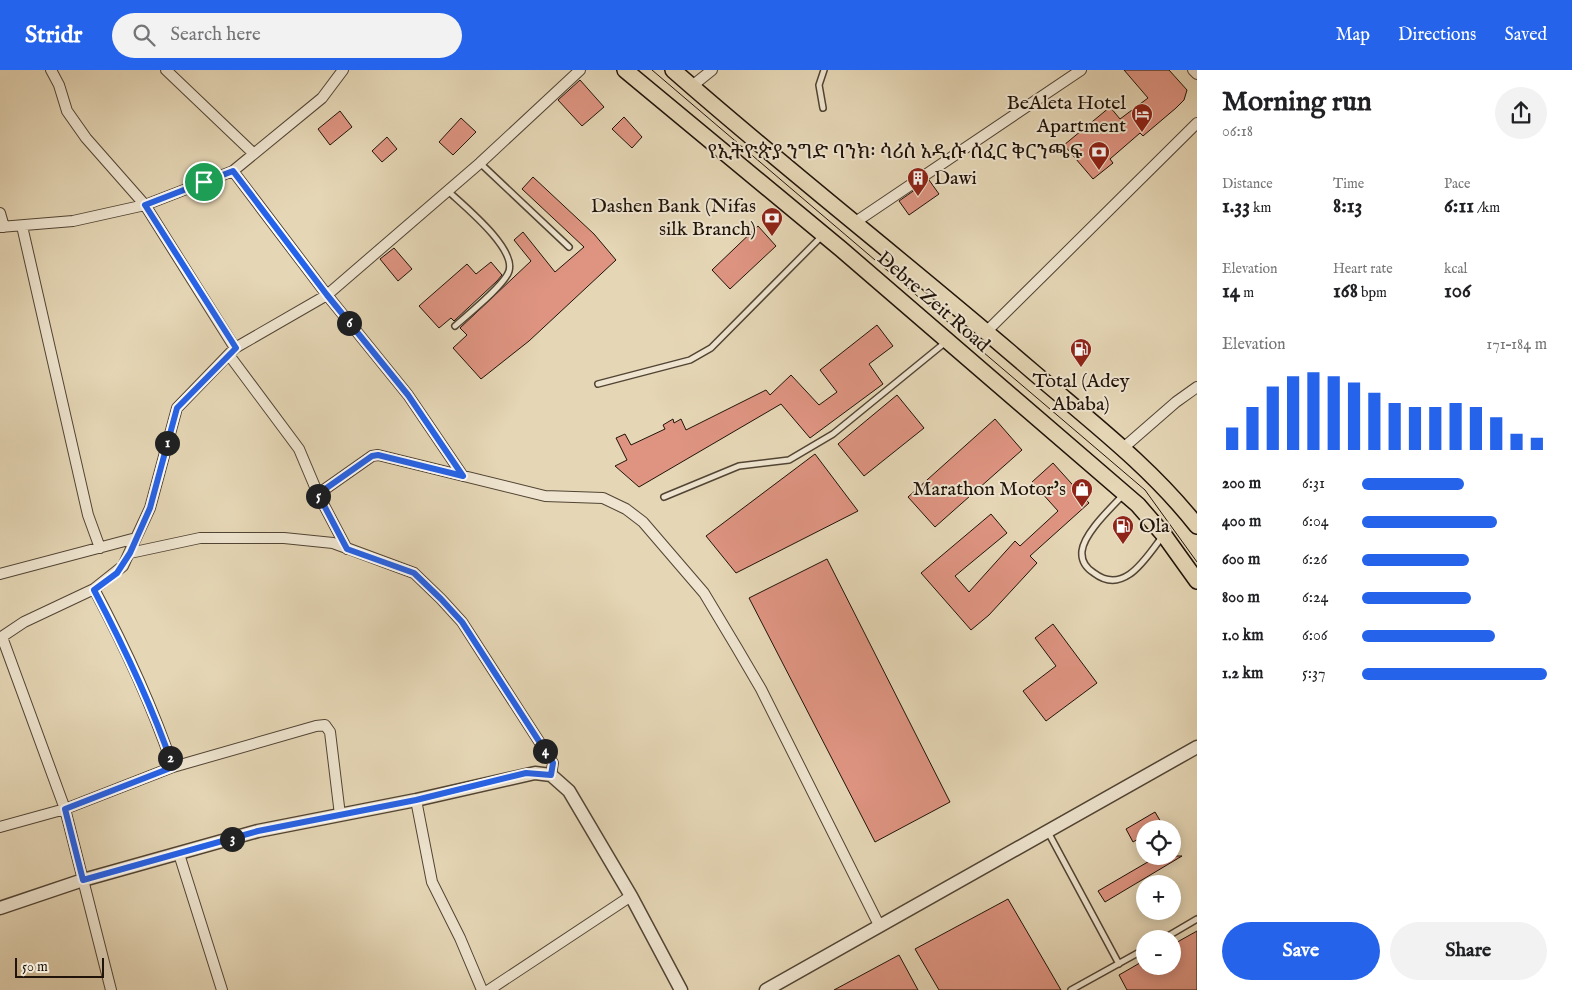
<!DOCTYPE html>
<html lang="en">
<head>
<meta charset="utf-8">
<style>
	:root { --surface:#fff; --page:#f2f2f2; --text:#202124; --muted:#757577; --accent:#2563eb }
	body { margin:0; font-family:"IM FELL English","Noto Serif Ethiopic",serif; background:var(--page); color:var(--text); height:100vh; display:flex; flex-direction:column; font-size:19px; white-space:nowrap }
	* { box-sizing:border-box; margin:0 }
	p { font-size:16px; color:var(--muted) }
	.icon { flex:none; width:28px; height:28px; fill:none; stroke:currentColor; stroke-width:2; stroke-linecap:round; stroke-linejoin:round }
	.map { position:relative; flex:1; overflow:hidden }
	.side { display:flex; flex-direction:column; background:var(--surface); width:375px }
	.side>* { flex:none }
	.fabs { position:absolute; left:1136px; top:750px; display:grid; gap:10px }
	.fabs a { display:grid; place-items:center; width:45px; height:45px; border-radius:50%; background:var(--surface); box-shadow:0 2px 12px #0003; font-size:25px }
	.scale { position:absolute; left:15px; bottom:12px; width:89px; box-sizing:border-box; padding-left:5px; border:2px solid #201309; border-top:0; font-size:14px; line-height:18px; white-space:nowrap; color:#201309; -webkit-text-stroke:4px #eee4cf; paint-order:stroke }
	.pin { position:absolute; display:grid; place-items:center; width:42px; height:42px; color:#fff; margin:-21px; border:2px solid #fff; border-radius:50%; box-shadow:0 1px 5px #0007 }
	.km { position:absolute; width:25px; height:25px; margin:-12px; border-radius:50%; background:#222; color:#fff; font-size:14px; line-height:25px; text-align:center }
	.round { display:grid; place-items:center; flex:none; width:52px; height:52px; border-radius:26px; background:var(--page) }
	.overview { display:flex; align-items:center; justify-content:space-between; height:85px; padding:0 25px }
	h1 { font-size:28px; font-weight:800; line-height:38px }
	.figures { display:grid; grid-template-columns:repeat(3,1fr); gap:8px; height:85px; padding:5px 25px }
	.figures div { display:grid; align-content:center }
	.figures b { font-size:21px; font-weight:800 }
	.figures small { font-size:14px; font-weight:400 }
	.figures p { font-size:14px }
	.chart { height:140px; padding:10px 25px }
	.chart p { display:flex; justify-content:space-between }
	.chart svg { width:100%; height:90px; margin-top:5px; stroke:var(--accent); stroke-width:6 }
	.cta { display:flex; gap:10px; margin-top:auto; padding:10px 25px }
	.cta a { flex:1; height:58px; border-radius:30px; background:var(--accent); color:#fff; font-size:20px; font-weight:800; line-height:58px; text-align:center }
	.cta a+a { background:var(--page); color:var(--text) }
	ul { padding:0 25px; list-style:none; font-size:16px }
	li { display:grid; grid-template-columns:80px 60px 1fr; align-items:center; height:38px }
	li i { height:12px; border-radius:6px; background:var(--accent) }
	header { display:flex; align-items:center; gap:30px; box-sizing:border-box; height:70px; padding:0 25px; background:var(--accent); color:#fff }
	header strong { font-size:24px }
	nav { display:flex; gap:28px; margin-inline-start:auto; font-size:18px }
	.search { width:350px; height:45px; background:var(--page); display:flex; align-items:center; gap:12px; box-sizing:border-box; padding:0 18px; border-radius:28px; color:var(--muted); font-size:19px }
	main { display:flex; flex:1; min-height:0 }
	.map>svg:first-child { display:block }
	.building { fill:#de9481; stroke:#201309 }
	.lines { fill:none; stroke-linecap:round; stroke-linejoin:round }
	.service-casing { stroke:#514434; stroke-width:8 }
	.minor-casing { stroke:#514434; stroke-width:12 }
	.tertiary-casing { stroke:#514434; stroke-width:15 }
	.primary-casing { stroke:#201309; stroke-width:18 }
	.service { stroke:#eee4cf; stroke-width:5 }
	.minor { stroke:#eee4cf; stroke-width:10 }
	.tertiary { stroke:#eee4cf; stroke-width:12 }
	.primary { stroke:#e5d6b5; stroke-width:15 }
	.tram { stroke:#201309; stroke-width:1 }
	.route-casing { stroke:#fff; stroke-width:10 }
	.route { stroke:#2563eb; stroke-width:6 }
	.labels { text-anchor:middle; dominant-baseline:central; stroke-width:4; stroke-linejoin:round; paint-order:stroke }
	.poi-label { font-size:20px; fill:#201309; stroke:#eee4cf; text-anchor:end }
	.street-label { font-size:20px; fill:#201309; stroke:#eee4cf }
</style>
</head>
<body>
<header>
<strong>Stridr</strong>
<div class="search"><svg class="icon" aria-label="search" viewBox="0 0 24 24"><circle cx="10" cy="10" r="6"/><path d="M15 15l6 6"/></svg>Search here</div>
<nav><a>Map</a><a>Directions</a><a>Saved</a></nav>
</header>
<main>
<div class="map">
<svg width="1197" height="920" viewBox="0 0 1197 920">
	<rect width="100%" height="100%" fill="#e5d6b5"/>
	<filter id="stains"><feTurbulence type="fractalNoise" baseFrequency=".004" numOctaves="4"/><feColorMatrix values="0 0 0 0 .2 0 0 0 0 .09 0 0 0 0 .02 0 0 0 .5 -.17"/></filter>
	<radialGradient id="worn" r=".72"><stop offset=".6" stop-color="#630" stop-opacity="0"/><stop offset="1" stop-color="#630" stop-opacity=".3"/></radialGradient>
	<path class="building" d="M1124 0H1169L1187 20 1184 30 1176 38 1143 66 1140 63 1110 89 1113 93 1093 109 1064 75 1110 37 1120 49 1148 28Z
		M580 10 604 37 582 56 558 30Z
		M340 41 352 57 330 75 318 59Z
		M624 47 642 67 632 78 612 59Z
		M461 48 476 62 453 85 439 72Z
		M387 67 397 79 382 92 372 81Z
		M533 107 594 164 616 190 529 271 481 309 453 278 467 265 460 258 531 191 514 170 523 162 555 202 584 177 522 119Z
		M929 110 939 124 909 145 899 131Z
		M758 156 776 176 730 219 712 200Z
		M394 178 412 199 398 211 380 189Z
		M491 192 502 205 497 211 454 251 451 248 439 258 419 236 467 194 476 204Z
		M877 255 893 276 869 294 883 314 810 368 781 334 639 417 615 396 627 390 616 368 625 364 631 375 665 359 663 355 673 349 674 353 681 349 686 360 766 320 770 325 791 305 819 335 837 322 820 300Z
		M897 325 924 358 864 406 838 374Z
		M995 349 1022 380 935 457 908 427Z
		M815 384 858 441 736 503 706 466Z
		M1053 393 1089 433 1030 486 1037 493 989 545 971 560 921 503 991 444 1007 463 955 506 969 522 1015 471 1020 476 1058 441 1032 412Z
		M827 489 950 732 875 772 749 528Z
		M1053 554 1097 613 1046 651 1023 621 1056 596 1035 568Z
		M1155 742 1165 759H1145V765L1133 772 1126 759Z
		M1158 786H1182L1105 832 1098 821Z
		M1008 829 1061 920H939L915 879Z
		M1197 861V920H1127L1119 905 1145 890V896H1172V875Z
		M899 885 918 920H834Z"/>
	<g class="lines">
		<g class="service-casing">
			<path id="service" d="M823 38 819 15 824 0
				M480 93 569 177
				M448 121C464 136 516 178 509 201 505 215 467 245 455 256
				M598 314 690 290 711 278 823 165
				M1123 425C1111 438 1084 463 1082 481 1081 491 1086 498 1094 503 1124 526 1146 488 1162 467
				M664 427 739 396 789 390 833 364 947 271
				M1048 762 1119 894
				M1163 869 1197 849
				M1071 920 1145 879"/>
		</g>
		<g class="minor-casing">
			<path id="minor" d="M51 0 59 15 67 41 86 68 145 135 235 278
				M166 0 253 83
				M1193 0 1197 4
				M692 16 712 0
				M233 101 327 225 408 325 463 406
				M0 143 4 157
				M854 153 1081 0
				M22 156 88 445 100 478
				M0 157 73 151 145 135 233 101 322 28 343 0
				M986 262 1197 53
				M229 285 299 379 318 424 347 479
				M1122 379 1176 332 1197 317
				M318 424 372 386 378 385 545 426 603 428 626 439 643 452 704 523 737 578 761 619 879 855
				M130 483 200 468H284L333 473 414 503 441 529 462 552 553 693 551 705
				M0 504 136 468
				M94 519C125 577 152 635 173 697
				M2 567 65 739 111 920
				M0 568 24 552 94 519 123 496 150 438 177 338 235 278 327 225 480 93 580 0
				M416 730 432 812 460 868 482 920
				M0 757 65 739 173 697 316 656 325 655 330 662 340 745
				M179 784 222 920
				M489 920 631 826"/>
		</g>
		<g class="tertiary-casing">
			<path id="tertiary" d="M0 838 83 810 258 761 416 730 535 703 551 705 569 721 631 826 681 920
				M766 920 1197 677"/>
		</g>
		<g class="primary-casing">
			<path id="primary" d="M625 0 841 179 1138 435 1164 465 1197 511
				M673 0C790 103 914 199 1032 301 1089 350 1151 397 1197 456"/>
		</g>
		<use href="#service" class="service"/>
		<use href="#minor" class="minor"/>
		<use href="#tertiary" class="tertiary"/>
		<use href="#primary" class="primary"/>
		<path class="tram" d="M652 0 1145 420 1197 492"/>
	</g>
	<g class="lines">
		<g class="route-casing">
			<path id="route" d="M233 101 327 225 408 325 463 406 378 385 372 386 318 424 347 479 414 503 441 529 462 552 553 693 551 705 526 703 416 730 258 761 83 810 65 739 173 697C152 635 124 577 94 520L117 503 130 483 150 438 177 338 236 278 145 135Z"/>
		</g>
		<use href="#route" class="route"/>
	</g>
	<defs>
		<g id="hotel-pin" transform="scale(1.125)"><path d="M0 17L-7.5 6A9.5 9.5 0 1 1 7.5 6Z" fill="#8f2418" stroke="#eee4cf"/><path d="M-6-4.5h1.5V1H6V5H4.5V3h-9V5H-6ZM-4 0a1.8 1.8 0 1 1 3.6 0ZM.5 0V-2.5h3Q6-2.5 6 0Z" fill="#fff"/></g>
		<g id="bank-pin" transform="scale(1.125)"><path d="M0 17L-7.5 6A9.5 9.5 0 1 1 7.5 6Z" fill="#8f2418" stroke="#eee4cf"/><path d="M-6-4H6V4H-6ZM0-2.3a2.3 2.3 0 1 0 0 4.6a2.3 2.3 0 1 0 0-4.6Z" fill="#fff"/></g>
		<g id="building-pin" transform="scale(1.125)"><path d="M0 17L-7.5 6A9.5 9.5 0 1 1 7.5 6Z" fill="#8f2418" stroke="#eee4cf"/><path d="M-4-6H4V6H1V3H-1V6H-4ZM-2.5-4.3h1.7v1.8h-1.7ZM.8-4.3h1.7v1.8H.8ZM-2.5-1h1.7V.8h-1.7ZM.8-1h1.7V.8H.8Z" fill="#fff"/></g>
		<g id="fuel-pin" transform="scale(1.125)"><path d="M0 17L-7.5 6A9.5 9.5 0 1 1 7.5 6Z" fill="#8f2418" stroke="#eee4cf"/><path d="M-5.5-6h7V0h2V4h1.3V-2.5L3-4.5l.8-.8L6-3V5H2.5V1h-1V6h-7ZM-4.2-4.7v3.2H.2V-4.7Z" fill="#fff"/></g>
		<g id="shop-pin" transform="scale(1.125)"><path d="M0 17L-7.5 6A9.5 9.5 0 1 1 7.5 6Z" fill="#8f2418" stroke="#eee4cf"/><path d="M-5-2.5h2.3a2.7 3.5 0 0 1 5.4 0H5L5.5 6h-11ZM-1.5-2.5h3a1.5 2.3 0 0 0-3 0Z" fill="#fff"/></g>
	</defs>
	<g fill-rule="evenodd">
		<use href="#hotel-pin" x="1142" y="44"/>
		<use href="#bank-pin" x="1099" y="82"/>
		<use href="#building-pin" x="918" y="108"/>
		<use href="#bank-pin" x="772" y="148"/>
		<use href="#fuel-pin" x="1081" y="279"/>
		<use href="#shop-pin" x="1082" y="419"/>
		<use href="#fuel-pin" x="1123" y="456"/>
	</g>
	<g class="labels">
		<g class="poi-label">
			<text x="1126" y="33">BeAleta Hotel<tspan x="1126" dy="23">Apartment</tspan></text>
			<text x="1083" y="82">የኢትዮጵያ ንግድ ባንክ፡ ሳሪስ አዲሱ ሰፈር ቅርንጫፍ</text>
			<text x="934" y="108" text-anchor="start">Dawi</text>
			<text x="756" y="136">Dashen Bank (Nifas<tspan x="756" dy="23">silk Branch)</tspan></text>
			<text x="1081" y="311" text-anchor="middle">Total (Adey<tspan x="1081" dy="23">Ababa)</tspan></text>
			<text x="1066" y="419">Marathon Motor's</text>
			<text x="1139" y="456" text-anchor="start">Ola</text>
		</g>
		<g class="street-label">
			<text transform="translate(933 232) rotate(41)">Debre Zeit Road</text>
		</g>
	</g>
	<rect width="100%" height="100%" filter="url(#stains)"/>
	<rect width="100%" height="100%" fill="url(#worn)"/>
</svg>
<div class="fabs">
<a><svg class="icon" aria-label="locate" viewBox="0 0 24 24"><circle cx="12" cy="12" r="6"/><path d="M12 2v4M12 18v4M2 12h4M18 12h4"/></svg></a>
<a>+</a>
<a>−</a>
</div>
<div class="scale">50 m</div>
<div class="pin" style="left:204px;top:112px;background:#1e9e55"><svg class="icon" aria-label="arrive" viewBox="0 0 24 24"><path d="M6 21V4h12l-3 4 3 4H6"/></svg></div>
<b class="km" style="left:167px;top:373px">1</b>
<b class="km" style="left:170px;top:688px">2</b>
<b class="km" style="left:232px;top:769px">3</b>
<b class="km" style="left:545px;top:681px">4</b>
<b class="km" style="left:318px;top:426px">5</b>
<b class="km" style="left:349px;top:253px">6</b>
</div>
<section class="side">
<div class="overview"><div><h1>Morning run</h1><p>06:18</p></div><a class="round"><svg class="icon" aria-label="share" viewBox="0 0 24 24"><path d="M12 15V3M7 8l5-5 5 5M5 13v7h14v-7"/></svg></a></div>
<div class="figures">
<div><p>Distance</p><b>1.33<small> km</small></b></div>
<div><p>Time</p><b>8:13</b></div>
<div><p>Pace</p><b>6:11<small> /km</small></b></div>
</div>
<div class="figures">
<div><p>Elevation</p><b>14<small> m</small></b></div>
<div><p>Heart rate</p><b>168<small> bpm</small></b></div>
<div><p>kcal</p><b>106</b></div>
</div>
<div class="chart"><p><span>Elevation</span>171–184 m</p>
<svg viewBox="0 0 160 44" preserveAspectRatio="none"><path d="M5 44V33M15 44V23M25 44V13M35 44V8M45 44V6M55 44V8M65 44V11M75 44V16M85 44V21M95 44V23M105 44V23M115 44V21M125 44V23M135 44V28M145 44V36M155 44V38"/></svg>
</div>
<ul>
<li><b>200 m</b>6:31<i style="width:55%"></i></li>
<li><b>400 m</b>6:04<i style="width:73%"></i></li>
<li><b>600 m</b>6:26<i style="width:58%"></i></li>
<li><b>800 m</b>6:24<i style="width:59%"></i></li>
<li><b>1.0 km</b>6:06<i style="width:72%"></i></li>
<li><b>1.2 km</b>5:37<i style="width:100%"></i></li>
</ul>
<div class="cta"><a>Save</a><a>Share</a></div>
</section>
</main>
</body>
</html>
